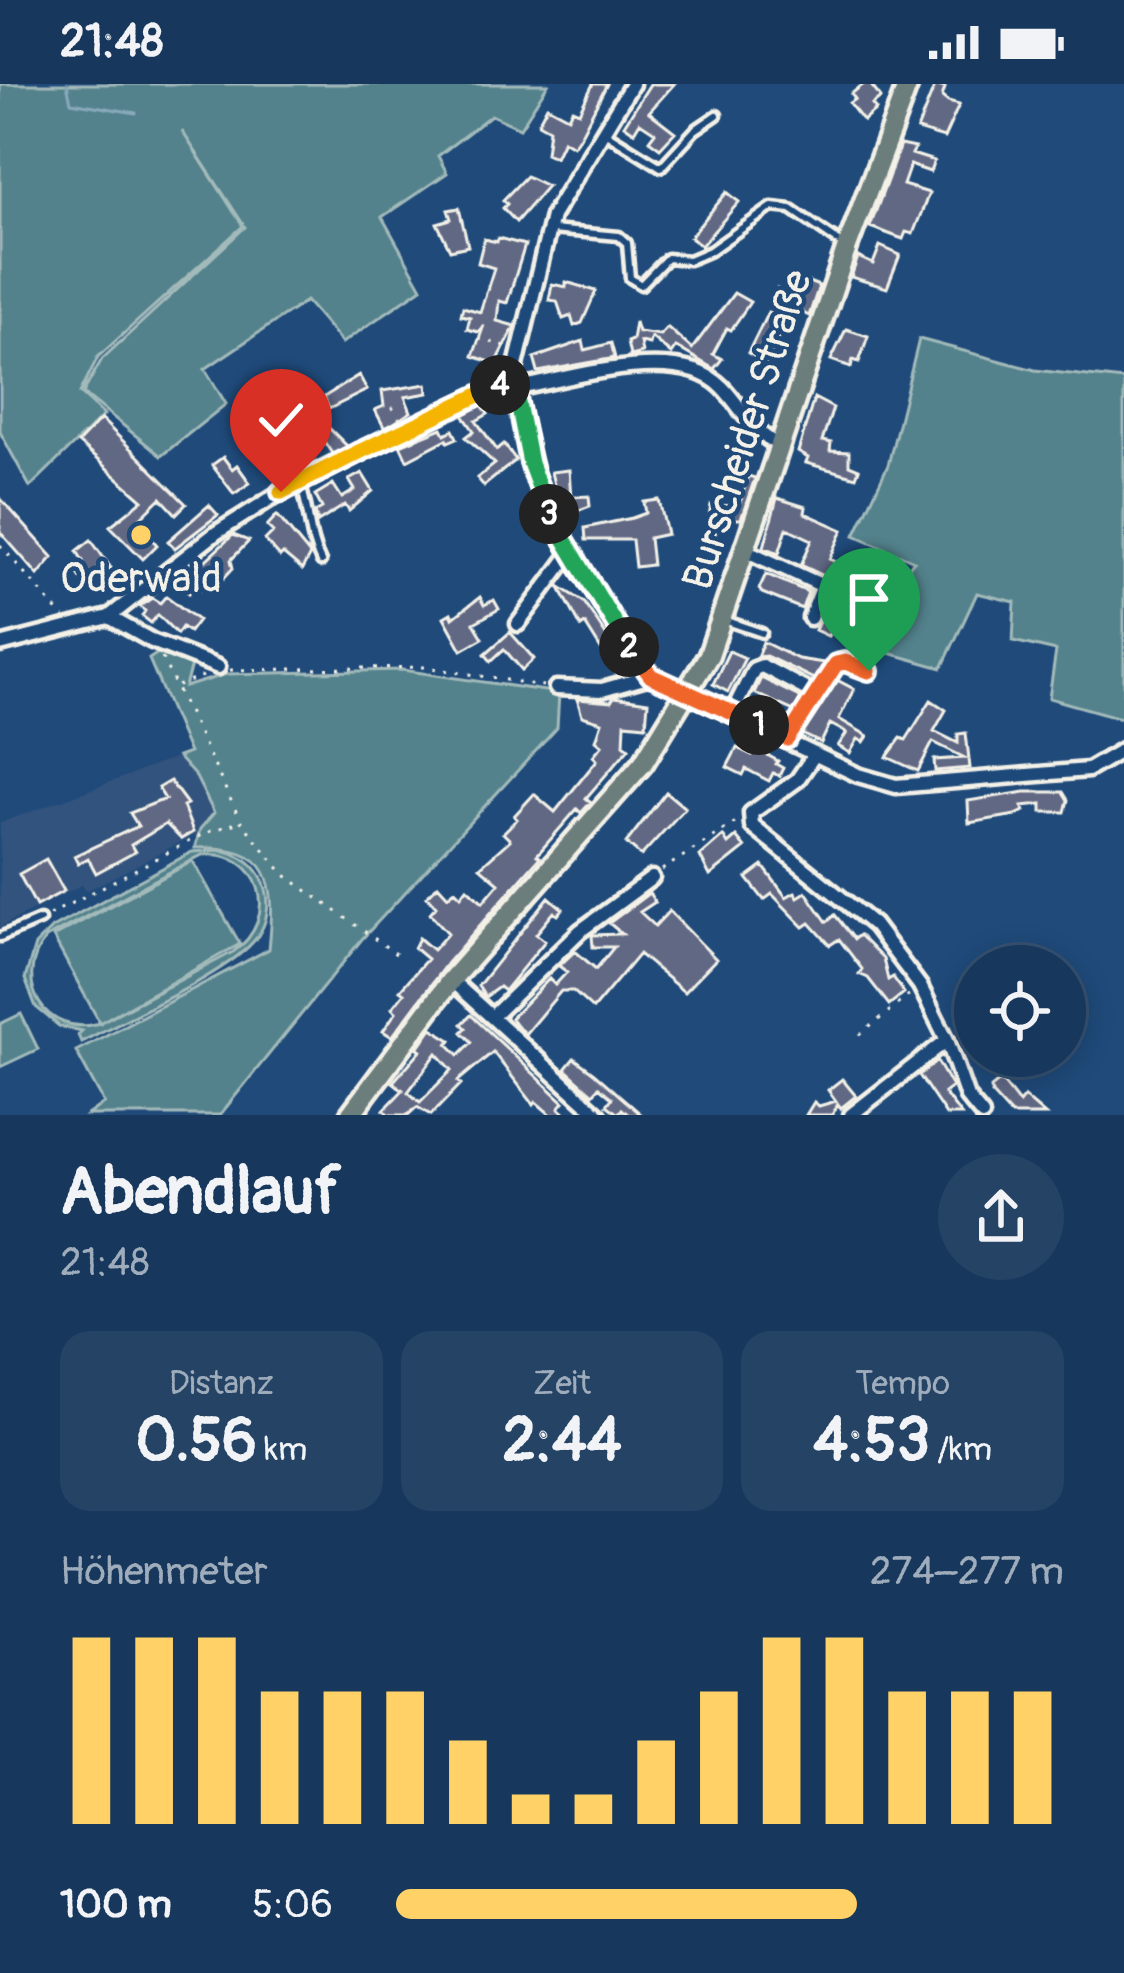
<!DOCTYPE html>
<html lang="de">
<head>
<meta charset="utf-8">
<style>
	:root { --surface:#17385c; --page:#244365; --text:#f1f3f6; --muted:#9eacbb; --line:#365272; --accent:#ffd166 }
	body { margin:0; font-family:Pangolin,sans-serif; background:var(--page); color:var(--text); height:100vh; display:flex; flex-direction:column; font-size:45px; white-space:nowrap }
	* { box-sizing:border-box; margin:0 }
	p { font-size:39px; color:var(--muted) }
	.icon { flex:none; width:66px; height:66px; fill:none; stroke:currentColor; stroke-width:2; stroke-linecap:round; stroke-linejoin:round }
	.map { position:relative; height:1031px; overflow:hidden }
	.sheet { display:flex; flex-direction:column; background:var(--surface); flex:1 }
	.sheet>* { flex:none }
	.controls { position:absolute; left:954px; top:861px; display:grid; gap:24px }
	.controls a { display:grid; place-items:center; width:132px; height:132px; border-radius:50%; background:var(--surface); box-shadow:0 6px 30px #0003,0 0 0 3px var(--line); font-size:60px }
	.pin { position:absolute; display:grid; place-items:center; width:102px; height:102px; color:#fff; margin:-123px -51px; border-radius:50% 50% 50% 0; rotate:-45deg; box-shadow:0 0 12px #0007 }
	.pin .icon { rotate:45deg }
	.km { position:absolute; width:60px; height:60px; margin:-30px; border-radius:50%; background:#222; color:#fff; font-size:33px; line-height:60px; text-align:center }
	.round { display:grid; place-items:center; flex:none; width:126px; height:126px; border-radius:63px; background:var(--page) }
	.overview { display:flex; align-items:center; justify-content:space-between; height:204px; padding:0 60px }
	h1 { font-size:66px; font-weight:700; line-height:90px }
	.metrics { display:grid; grid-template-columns:repeat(3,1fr); gap:18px; height:204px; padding:12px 60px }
	.metrics div { display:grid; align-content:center; border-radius:30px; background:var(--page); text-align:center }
	.metrics b { font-size:60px; font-weight:700 }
	.metrics small { font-size:33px; font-weight:400 }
	.metrics p { font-size:33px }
	.chart { height:336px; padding:24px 60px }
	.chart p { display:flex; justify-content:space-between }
	.chart svg { width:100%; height:216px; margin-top:12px; stroke:var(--accent); stroke-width:6 }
	ul { padding:0 60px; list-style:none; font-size:39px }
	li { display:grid; grid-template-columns:192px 144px 1fr; align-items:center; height:90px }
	li i { height:30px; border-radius:15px; background:var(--accent) }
	.status { display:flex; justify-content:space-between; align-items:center; height:84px; padding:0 60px; background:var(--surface); direction:ltr }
	.status svg { height:33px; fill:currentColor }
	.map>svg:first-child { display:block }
	.built { fill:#32537d }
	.green { fill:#52828c; stroke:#a3baba; stroke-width:3; fill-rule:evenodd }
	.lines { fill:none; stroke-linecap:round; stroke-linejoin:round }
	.stream { stroke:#89a9ba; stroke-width:3 }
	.building { fill:#606884; stroke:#f4f1e8; stroke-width:3; fill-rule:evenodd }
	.lane-casing { stroke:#f4f1e8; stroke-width:15 }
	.street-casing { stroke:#f4f1e8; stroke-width:21 }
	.primary-casing { stroke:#f4f1e8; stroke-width:27 }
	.path { stroke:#f4f1e8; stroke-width:3; stroke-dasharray:3 9; stroke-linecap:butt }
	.lane { stroke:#1f4a7a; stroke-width:6 }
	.street { stroke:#1f4a7a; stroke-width:12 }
	.primary { stroke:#6c7e7c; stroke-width:18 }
	.split-1-casing { stroke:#fff; stroke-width:24 }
	.split-2-casing { stroke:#fff; stroke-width:24 }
	.split-3-casing { stroke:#fff; stroke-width:24 }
	.split-4-casing { stroke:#fff; stroke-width:24 }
	.split-5-casing { stroke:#fff; stroke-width:24 }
	.split-6-casing { stroke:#fff; stroke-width:24 }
	.split-1 { stroke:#f0652b; stroke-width:15 }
	.split-2 { stroke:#f0652b; stroke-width:15 }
	.split-3 { stroke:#22a559; stroke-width:15 }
	.split-4 { stroke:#22a559; stroke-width:15 }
	.split-5 { stroke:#f5b400; stroke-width:15 }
	.split-6 { stroke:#f5b400; stroke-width:15 }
	.poi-dot { fill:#ffd166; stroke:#1f4a7a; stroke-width:4.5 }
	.labels { text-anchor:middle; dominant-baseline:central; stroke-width:9; stroke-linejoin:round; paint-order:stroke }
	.street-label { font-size:42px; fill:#f4f1e8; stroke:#1f4a7a }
	.poi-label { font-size:42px; fill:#f4f1e8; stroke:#1f4a7a }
</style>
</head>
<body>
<div class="status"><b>21:48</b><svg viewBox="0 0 49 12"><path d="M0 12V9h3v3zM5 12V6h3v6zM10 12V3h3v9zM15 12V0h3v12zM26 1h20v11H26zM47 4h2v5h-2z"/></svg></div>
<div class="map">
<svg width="1124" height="1031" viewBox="0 0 1124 1031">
	<rect width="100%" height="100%" fill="#1f4a7a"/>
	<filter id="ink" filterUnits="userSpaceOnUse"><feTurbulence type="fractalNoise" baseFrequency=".00833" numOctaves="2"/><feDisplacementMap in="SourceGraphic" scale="24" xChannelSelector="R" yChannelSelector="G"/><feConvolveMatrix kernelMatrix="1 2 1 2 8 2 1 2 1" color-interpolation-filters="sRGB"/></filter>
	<g filter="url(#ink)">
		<path class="built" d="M178 673 196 693 215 730 199 749 86 807 82 801 0 843V739Z"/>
		<path class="green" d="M0 0H548L520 44 491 31 438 72 447 89 382 133 422 204 342 259 306 217 205 285 226 320 161 372 83 309 102 275 245 143 182 47 243 142 98 273 80 309 104 331 30 403 0 348Z
			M919 255 1035 286 1124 296V635L1049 614 1056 567 1013 557 1015 518 977 509 942 584 846 557 914 477 855 451 888 381Z
			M164 565 192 577 185 603 227 590 402 586 559 609 557 644 362 855 220 1031H87L104 1019 76 967 269 865C276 797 274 761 195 764L200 745 214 729 196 693 178 673 189 669 149 575Z
			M221 766C240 770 257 780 264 799 271 817 268 838 257 853 231 889 126 934 81 958L78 951 82 947 59 942 36 923 25 895 35 861 52 844 192 768ZM202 771C263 764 281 836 233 868L101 938 240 860 193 777 53 853 100 939C45 955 11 897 46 854Z
			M21 930 38 965 0 983V940Z"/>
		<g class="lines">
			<path class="stream" d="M67 0 71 18 136 29"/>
		</g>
		<path class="building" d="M593 0H607L580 52 573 62 563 56 555 73 546 69 549 45 538 39 547 22 568 33 572 25 579 28Z
			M650 0H674L649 28 675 48 660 64 649 56 655 48 640 38 634 48 624 41Z
			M864 0H870L881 14 872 21 876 26 863 37 849 19 855 15 851 10Z
			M935 1 945 4 942 13 948 18 959 21 944 54 917 46Z
			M900 61 915 64 912 70 934 77 930 88 910 81 903 101 929 109 913 150 906 148 903 155 870 143Z
			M526 92 547 102 516 138 503 124 507 120 503 116Z
			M727 108 739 118 701 162 690 153Z
			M459 124 468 162 450 166 437 139 451 135 448 126Z
			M498 154 525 161 507 219 499 217 497 237 515 242 496 280 473 272 484 241 478 248 467 245 470 233 461 231 463 223 480 228 494 184 478 179 484 155 497 158Z
			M880 162 900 171 887 204 851 193 858 173 873 180Z
			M806 197 819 202 809 232 773 214 777 205 799 214Z
			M566 198 596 207 582 239 574 242 571 232 563 235 557 217 549 216 552 200 566 203Z
			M734 209 750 218 731 246 727 244 713 270 722 275 714 285 676 263 671 270 651 253 649 260 640 258 642 269 630 272 627 258 632 256 635 238 638 248 660 251 667 243 692 265Z
			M768 228 786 238 766 279 748 269Z
			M846 245 868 252 859 278 853 276 851 283 831 276Z
			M583 257 585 266 611 259 615 274 538 288 534 274Z
			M359 291 367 306 329 325 324 313Z
			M427 300 428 309 405 313 411 328 385 345 375 326 384 322 382 307Z
			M814 314 833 324 822 357 831 359 830 367 849 368V381L859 385 856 393 806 379 808 374 798 368Z
			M482 321 488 330 476 337 497 366 504 360 516 376 484 402 477 394 495 380 466 353 474 347 463 331Z
			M101 335 186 420 176 430 161 414 137 437 157 461 143 475 110 442 143 416 78 359Z
			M303 337 317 353 329 344 348 363 333 371 325 359 315 367 295 344Z
			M442 344 445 350 453 346 457 354 448 358 447 355 407 376 400 361Z
			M223 373 232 385 237 381 250 399 234 410 212 381Z
			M569 386 571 413 589 412 590 422 569 430 568 421 559 422 551 388Z
			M362 389 373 407 349 427 345 421 318 438 315 428 322 424 315 411 333 400 342 414 355 406 349 396Z
			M748 392 755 394 741 435H717L715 452 706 451 711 421 739 422Z
			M0 414 53 473 38 491 0 448Z
			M777 414 806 423 805 429 843 446 830 475 843 481 839 499 801 481 812 456 787 444 779 469 764 463Z
			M659 416 667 450 649 454 652 481 635 483 632 456H586L585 444 632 434 646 429 644 418Z
			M209 421 218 431 175 464 168 457Z
			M277 431 310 471 302 486 283 470 280 473 265 456 273 448 267 442Z
			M233 451 249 457 231 476 233 484 223 495 216 489 201 505 196 501 189 509 180 500Z
			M91 456 111 484 85 501 74 483 83 477 77 467Z
			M766 490 808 508 802 525 762 509 759 505Z
			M559 502 584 518 630 587 617 591 585 540 581 543Z
			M835 503 845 508 843 513 848 515 828 552 815 546Z
			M166 512 198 536 189 548 182 543 177 550 158 531 151 539 142 532 145 527 140 522 152 514 160 519Z
			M480 513 484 521 494 516 499 525 474 539 483 554 462 566 444 533 451 529 453 534Z
			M510 548 534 575 522 586 504 565 491 577 485 570Z
			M763 558 798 575 824 579 822 588 816 596 766 572 757 573Z
			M729 567 745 574 728 608 713 600Z
			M761 594 801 614 794 627 754 609Z
			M835 595 854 605 839 635 868 652 864 658 858 655 850 669 838 662 847 649 830 640 821 659 800 649Z
			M614 613 648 618 646 641 625 639 624 660 629 664 586 714 591 718 581 729 577 725 537 771 540 773 447 879 392 953 383 947 396 928 392 924 404 909 400 906 427 875 414 864 419 854 433 866 448 849 430 829 436 822 427 812 438 801 448 812 455 806 461 812 467 804 483 818 499 799 480 783 510 756 503 749 517 735 514 732 534 710 555 728 597 676 593 672 602 661 596 656 602 638 582 632 577 615 611 618Z
			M931 616 946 626 934 647 958 659V650L966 649 970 684 935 687 934 676 965 674 933 658 918 687 887 673 901 654 906 656Z
			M737 664 752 671 756 665 778 677 776 680 783 684 779 692 773 689 769 697 746 685 743 691 727 683Z
			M170 697 187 720 183 722 193 748 181 755 166 740 131 761 135 768 96 789 88 774 78 780 74 772 138 742 130 729 165 715 158 704Z
			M666 708 685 724 641 772 626 759Z
			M1025 708H1063L1068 716 1065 728H1042V720L1022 722 1024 727 1016 731 969 739 968 717Z
			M723 752 728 760 736 753 745 764 710 792 700 772Z
			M46 775 64 807 36 822 19 790Z
			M763 782 786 813 795 808 798 813 806 808 827 838 835 831 854 855 859 851 883 875 888 896 893 893 904 909 889 921 868 894 859 890 862 885 839 855 830 861 810 839 804 843 772 810 764 816 747 794Z
			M649 809 655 818 640 828 655 842 669 827 716 875 684 908 639 870 593 925 573 907H561L525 950 516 941 511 934 549 895 555 901 567 888 559 882 575 867 596 885 614 863H593L592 851 622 850 609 839Z
			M549 813 563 825 558 831 554 828 536 850 545 857 504 907 499 903 485 913 478 902Z
			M471 931 564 1018 559 1024 567 1031H551L536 1018 534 1021 493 968 458 997 461 1000 431 1031 417 1023 408 1031H389L384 1026 403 1006 393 998 421 966 418 964 432 944 451 956 448 960 459 971 472 958 462 948 466 944 462 940ZM437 969 452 986 420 1018 408 1008Z
			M574 974 594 989 642 1031H629L622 1025 618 1030 607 1021 612 1014 599 1003 593 1010 565 985Z
			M937 977 952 1003 944 1009 961 1031H946L919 991Z
			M842 995 856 1012 841 1024 838 1020 832 1031H806L814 1018 819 1022 836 1017 828 1006Z
			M1001 996 1019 1019 1024 1013 1045 1031H1011L992 1010 991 1004Z"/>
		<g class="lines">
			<g class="lane-casing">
				<path id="lane" d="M606 49 661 83 695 46 717 31
					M551 146 619 152 627 159 630 194 641 201 667 174 689 176 710 167 772 123 791 125 842 160
					M301 402C310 428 308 453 321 478
					M727 537 762 549
					M787 655 836 580 845 578 869 587
					M0 853 40 836"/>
			</g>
			<g class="street-casing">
				<path id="street" d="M513 294 540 412 573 476 651 592 858 691 896 702 1088 686 1124 665
					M515 305C569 295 679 259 722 303 741 322 754 352 780 361
					M747 467 823 502 810 534
					M109 533 152 557 218 583
					M518 540 570 470
					M0 561 109 533 216 449 281 408 513 294 552 132 632 0
					M556 604 602 606 651 592
					M733 627 754 585 762 582 807 606
					M815 670 797 696 751 729 752 742 874 841 920 902 947 956 967 1013 982 1031
					M451 896 599 1031
					M492 933 580 847 652 794
					M851 1031 947 956"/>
			</g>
			<g class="primary-casing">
				<path id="primary" d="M350 1031 451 896 643 679 709 571 847 163 908 0"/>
			</g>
			<path class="path" d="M479 255 506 262
				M392 323 401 337
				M0 461 64 534
				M162 574 241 737 284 790 403 875
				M230 586 426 583 543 602
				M178 602 206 591
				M662 786 739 736
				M49 831 205 749 239 738
				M860 951 909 911"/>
			<use href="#lane" class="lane"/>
			<use href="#street" class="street"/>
			<use href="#primary" class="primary"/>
		</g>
	</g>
	<g class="lines" filter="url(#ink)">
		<g class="split-1-casing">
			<path id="split-1" d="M759 641 787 655 836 580 845 578 869 587"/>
		</g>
		<g class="split-2-casing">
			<path id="split-2" d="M629 563 651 592 759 641"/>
		</g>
		<g class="split-3-casing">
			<path id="split-3" d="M549 430 629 563"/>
		</g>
		<g class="split-4-casing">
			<path id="split-4" d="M500 301 513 294 530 379 549 430"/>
		</g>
		<g class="split-5-casing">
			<path id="split-5" d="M359 368 500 301"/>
		</g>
		<g class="split-6-casing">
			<path id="split-6" d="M281 408 359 368"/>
		</g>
		<use href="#split-1" class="split-1"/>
		<use href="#split-2" class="split-2"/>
		<use href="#split-3" class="split-3"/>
		<use href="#split-4" class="split-4"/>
		<use href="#split-5" class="split-5"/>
		<use href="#split-6" class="split-6"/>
	</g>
	<circle class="poi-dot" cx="141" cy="451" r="12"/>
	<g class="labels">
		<g class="street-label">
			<text transform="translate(748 346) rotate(-72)">Burscheider Straße</text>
		</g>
		<g class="poi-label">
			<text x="141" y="495">Oderwald</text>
		</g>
	</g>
</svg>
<div class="controls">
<a><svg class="icon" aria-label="locate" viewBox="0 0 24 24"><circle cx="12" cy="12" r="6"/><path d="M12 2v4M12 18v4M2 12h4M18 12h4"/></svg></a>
</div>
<div class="pin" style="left:869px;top:587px;background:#1e9e55"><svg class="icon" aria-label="arrive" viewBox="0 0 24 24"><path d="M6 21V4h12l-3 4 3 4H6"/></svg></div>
<div class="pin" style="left:281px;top:408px;background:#d93025"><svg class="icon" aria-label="check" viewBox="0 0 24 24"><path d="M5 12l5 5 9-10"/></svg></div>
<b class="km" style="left:759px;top:641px">1</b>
<b class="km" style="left:629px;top:563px">2</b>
<b class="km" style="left:549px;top:430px">3</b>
<b class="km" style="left:500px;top:301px">4</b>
</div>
<section class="sheet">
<div class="overview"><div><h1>Abendlauf</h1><p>21:48</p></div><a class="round"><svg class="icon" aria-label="share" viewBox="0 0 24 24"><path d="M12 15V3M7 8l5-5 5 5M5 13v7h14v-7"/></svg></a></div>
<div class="metrics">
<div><p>Distanz</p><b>0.56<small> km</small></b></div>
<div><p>Zeit</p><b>2:44</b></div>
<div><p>Tempo</p><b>4:53<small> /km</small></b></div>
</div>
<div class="chart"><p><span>Höhenmeter</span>274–277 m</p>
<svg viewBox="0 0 160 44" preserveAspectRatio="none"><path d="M5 44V6M15 44V6M25 44V6M35 44V17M45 44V17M55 44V17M65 44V27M75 44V38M85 44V38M95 44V27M105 44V17M115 44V6M125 44V6M135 44V17M145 44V17M155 44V17"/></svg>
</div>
<ul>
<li><b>100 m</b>5:06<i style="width:69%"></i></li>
</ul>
</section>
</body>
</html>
